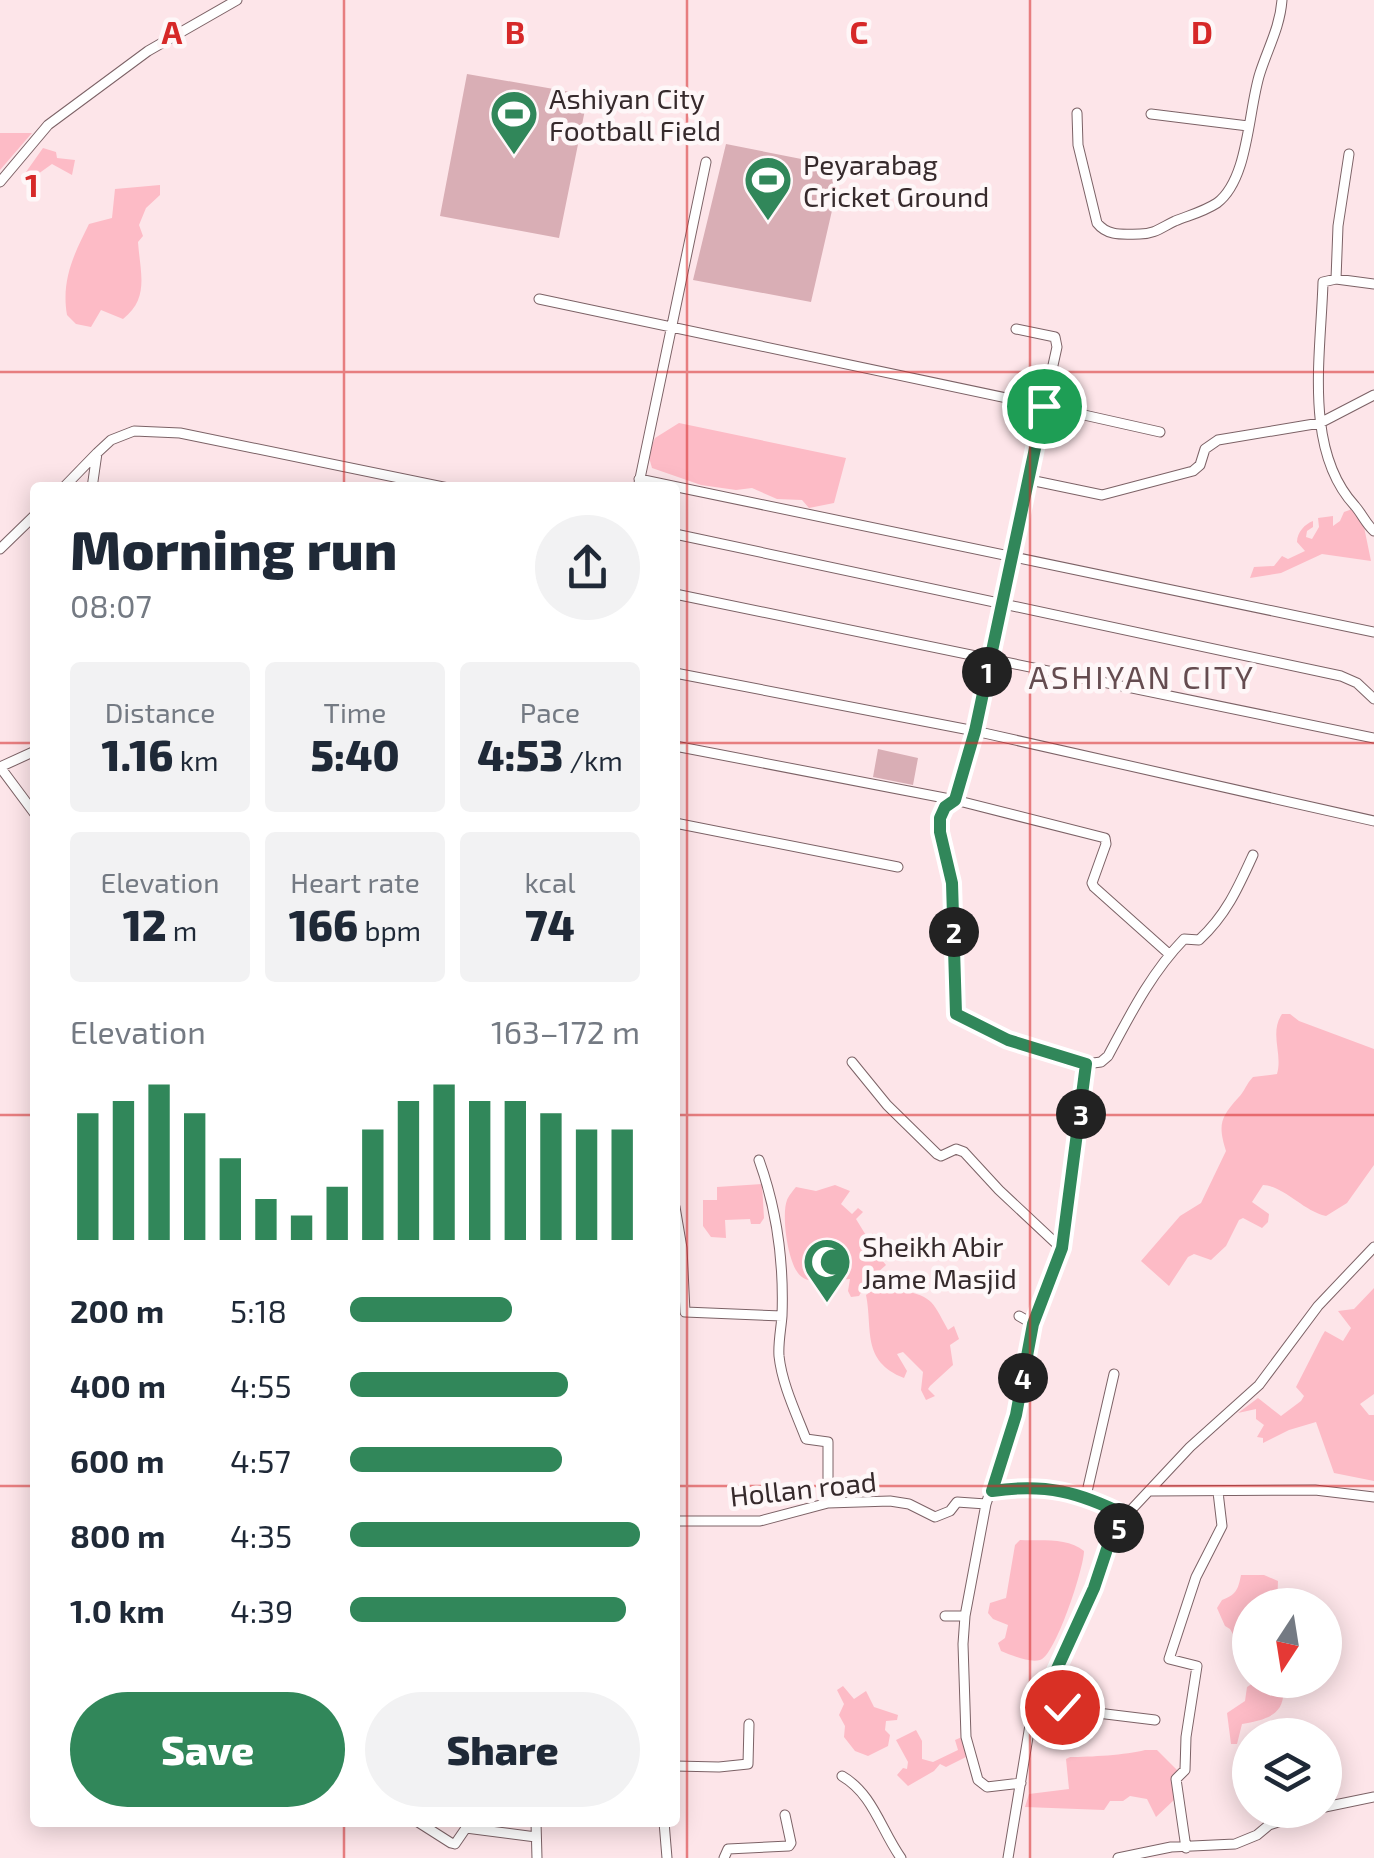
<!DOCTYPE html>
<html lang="en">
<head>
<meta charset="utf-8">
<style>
	:root { --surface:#fff; --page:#f2f2f3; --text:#1f2937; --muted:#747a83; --accent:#31875a }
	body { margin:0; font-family:"Exo 2",sans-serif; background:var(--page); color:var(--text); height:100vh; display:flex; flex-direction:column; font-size:38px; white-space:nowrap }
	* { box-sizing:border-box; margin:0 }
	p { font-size:32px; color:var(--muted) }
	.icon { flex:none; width:55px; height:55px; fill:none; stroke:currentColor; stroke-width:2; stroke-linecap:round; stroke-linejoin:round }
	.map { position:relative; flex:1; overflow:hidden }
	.drawer { position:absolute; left:30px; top:482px; width:650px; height:1345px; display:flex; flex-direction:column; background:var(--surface); border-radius:10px; box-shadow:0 5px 25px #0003 }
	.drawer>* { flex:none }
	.needle { width:65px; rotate:192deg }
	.tools { position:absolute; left:1232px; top:1588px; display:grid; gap:20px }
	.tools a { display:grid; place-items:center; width:110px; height:110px; border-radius:50%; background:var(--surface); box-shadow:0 5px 25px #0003; font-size:50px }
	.pin { position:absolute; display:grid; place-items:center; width:85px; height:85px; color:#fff; margin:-42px; border:5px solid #fff; border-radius:50%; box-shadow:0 2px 10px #0007 }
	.km { position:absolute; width:50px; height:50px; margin:-25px; border-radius:50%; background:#222; color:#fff; font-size:28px; line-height:50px; text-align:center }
	.round { display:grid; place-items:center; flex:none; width:105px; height:105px; border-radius:52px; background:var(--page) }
	.overview { display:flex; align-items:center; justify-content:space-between; height:170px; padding:0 40px }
	h1 { font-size:55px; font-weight:800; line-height:75px }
	.figures { display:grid; grid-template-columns:repeat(3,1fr); gap:15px; height:170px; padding:10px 40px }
	.figures div { display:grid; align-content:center; border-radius:10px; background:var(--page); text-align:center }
	.figures b { font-size:42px; font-weight:800 }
	.figures small { font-size:28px; font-weight:400 }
	.figures p { font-size:28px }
	.chart { height:280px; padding:20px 40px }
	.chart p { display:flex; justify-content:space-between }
	.chart svg { width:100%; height:180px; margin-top:10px; stroke:var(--accent); stroke-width:6 }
	.button { display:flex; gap:20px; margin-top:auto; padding:20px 40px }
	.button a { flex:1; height:115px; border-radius:60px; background:var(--accent); color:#fff; font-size:40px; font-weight:800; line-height:115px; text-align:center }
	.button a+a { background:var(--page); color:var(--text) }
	ul { padding:0 40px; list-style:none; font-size:32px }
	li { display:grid; grid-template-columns:160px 120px 1fr; align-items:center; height:75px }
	li i { height:25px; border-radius:12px; background:var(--accent) }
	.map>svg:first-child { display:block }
	.green { fill:#d9aeb5 }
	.water { fill:#fdbbc6 }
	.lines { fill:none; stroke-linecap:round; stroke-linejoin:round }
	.minor-casing { stroke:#7c6266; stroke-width:11 }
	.minor { stroke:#fff; stroke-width:9 }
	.route-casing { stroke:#fff; stroke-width:20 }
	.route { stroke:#31875a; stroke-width:12 }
	.grid { fill:none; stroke:#d62828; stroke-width:2.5; stroke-opacity:0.55 }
	.labels { text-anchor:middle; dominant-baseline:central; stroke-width:9; stroke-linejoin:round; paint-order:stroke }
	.poi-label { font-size:28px; fill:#362a2c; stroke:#fef7f8; text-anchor:start }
	.street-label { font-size:28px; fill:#362a2c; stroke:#fef7f8 }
	.quarter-label { font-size:32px; letter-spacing:2.5px; fill:#654c50; stroke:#fef7f8 }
	.grid-label { font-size:32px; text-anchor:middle; font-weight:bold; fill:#d62828; stroke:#fef7f8; stroke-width:9; stroke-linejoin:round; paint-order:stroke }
</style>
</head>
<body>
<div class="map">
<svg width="1374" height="1858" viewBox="0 0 1374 1858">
	<rect width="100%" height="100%" fill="#fde5e9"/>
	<path class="green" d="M467 74 588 95 559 238 440 216Z
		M726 144 842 167 811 302 693 280Z
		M878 749 918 758 913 785 873 777Z"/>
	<path class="water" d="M0 133H32L0 170Z
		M43 148 56 152 57 158 75 160 72 175 52 164 38 174 26 172Z
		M160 185V195L146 208 139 225 143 236 138 242C140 272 150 298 123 319L101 310 91 327 76 324 67 315C61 280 74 254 89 224L112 218 115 189Z
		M679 423 846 458 834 503 809 508 802 500 777 499 752 488 736 490 701 485 652 468 648 454 655 438Z
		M1355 508 1363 522 1371 561 1322 554 1281 573 1250 578 1254 567 1274 566 1282 556 1288 559 1305 551 1297 542C1297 532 1305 524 1313 521V527L1307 531 1306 537 1312 539 1319 527 1318 518 1333 516V526L1340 521 1344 512Z
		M1282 1014H1290L1299 1021 1374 1049V1165L1347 1203 1326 1216C1302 1210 1284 1186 1263 1185L1252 1202 1269 1214 1268 1222 1262 1228 1243 1218 1239 1220 1226 1246 1211 1260 1194 1254 1188 1257 1169 1286 1141 1261 1180 1216 1201 1203 1226 1151C1218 1125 1220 1118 1238 1098 1245 1091 1246 1084 1253 1077L1277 1074C1283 1054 1269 1033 1282 1014Z
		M762 1184 764 1218 760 1224H751L750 1219 725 1220 726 1238 711 1237 703 1226V1200H717V1187Z
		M835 1185 850 1191 841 1204 852 1214 858 1208 863 1212 856 1219 867 1237 873 1233 876 1240 871 1247 886 1265 867 1282 859 1296 851 1297 848 1291 850 1279C836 1280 813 1285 802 1277 788 1268 781 1215 787 1200 788 1197 794 1189 796 1187L816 1191Z
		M890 1278 897 1289C932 1297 931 1298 948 1330L954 1326 959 1339 950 1345 953 1365 930 1386 928 1389 935 1396 926 1400 921 1390 923 1372 903 1352 897 1354 907 1371 904 1378C861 1361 873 1329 866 1295Z
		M1374 1288V1394L1360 1404 1369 1415H1374V1481L1334 1473 1316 1422 1289 1430 1263 1443V1438L1257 1437 1264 1425 1256 1419V1409L1238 1413 1258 1398 1281 1416 1301 1401 1304 1396 1296 1387 1322 1336 1325 1331 1343 1341 1351 1328 1338 1311 1354 1309Z
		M1020 1540C1041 1541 1068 1537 1084 1551 1084 1568 1055 1657 1040 1660 1029 1663 1011 1655 1001 1651L998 1643 1005 1638 1008 1625 993 1619 988 1613 990 1603 1006 1598 1015 1545Z
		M1241 1575H1264L1278 1581 1277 1605H1250V1644L1237 1641 1230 1629 1225 1626 1217 1608 1222 1600C1236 1595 1238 1590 1241 1575Z
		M1258 1680H1282C1289 1715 1268 1719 1242 1724L1237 1744H1231L1227 1713 1245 1701 1247 1687Z
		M843 1686 854 1699 866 1691 874 1707 898 1715 897 1720 886 1721 885 1730 890 1735 888 1746 868 1756 855 1751 844 1737 845 1726 839 1715 844 1704 837 1690Z
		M916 1730 922 1741V1759L933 1762 958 1750 955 1740 962 1737 966 1757 946 1767 940 1764 934 1771 908 1786 897 1775 903 1768 907 1769 908 1762 896 1740Z
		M1145 1750H1157L1180 1773 1172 1780 1174 1800 1156 1817 1147 1799 1130 1796 1123 1801H1110L1104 1810 1025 1807 1029 1794 1069 1789 1066 1759 1070 1757C1090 1757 1126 1755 1145 1750Z"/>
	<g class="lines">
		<g class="minor-casing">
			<path id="minor" d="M1077 113 1078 145 1097 223C1108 237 1124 234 1140 234 1155 234 1162 227 1175 221 1190 215 1203 212 1217 203 1249 179 1248 110 1260 73 1268 48 1280 27 1282 0
				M1151 114 1248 126
				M0 182 48 125 148 51 237 0
				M1336 279 1338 226 1349 154
				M1374 284 1336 279 1323 282C1321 354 1303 450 1355 506 1362 514 1366 524 1374 531
				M539 299 1044 406 1030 480 1102 495 1193 471 1200 465 1205 449 1218 440 1320 423 1374 395
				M1016 329 1055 337 1057 347 1044 406 1160 432
				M97 453 111 440 134 431 180 433 448 488
				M639 479 1374 632
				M1030 480 975 731 955 800 945 807 940 818 952 883 954 1006 955 1014 1008 1040 1086 1064
				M63 488 97 453 92 488
				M638 488 706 162
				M675 534 1341 676 1357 683 1374 699
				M0 549 35 515
				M675 594 1374 738
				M675 673 975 731 1374 821
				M675 746 955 800 1105 838 1106 844 1092 883 1094 887 1169 954
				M35 751 0 767 35 814
				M675 823 898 867
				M852 1062 887 1105 937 1154 941 1156 956 1149 964 1152 999 1190 1062 1249
				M759 1160C777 1210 784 1263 782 1316
				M675 1207 682 1248 685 1312 782 1316C781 1329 778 1343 779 1356 782 1384 796 1413 806 1439L828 1442V1503
				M1019 1316 1033 1324
				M992 1491C1046 1483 1079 1492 1127 1516
				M1151 1491 1315 1490 1374 1497
				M1086 1496 1114 1374
				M675 1521H760L828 1503 890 1501 909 1504 935 1517 950 1511 957 1502 986 1504
				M945 1616H965
				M1040 1706 1155 1720
				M675 1766 719 1767 748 1764 749 1724
				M842 1776C873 1794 881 1830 901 1858
				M1021 1783 987 1787 978 1780 966 1737 963 1644 965 1616 986 1504 1016 1415 1033 1324 1062 1249 1086 1064 1101 1062 1108 1056C1130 1015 1151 973 1184 939L1199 940C1226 915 1238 888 1253 855
				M1325 1807 1374 1797
				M418 1822 451 1843 455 1844 466 1828 536 1837
				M536 1822 537 1858
				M664 1822 667 1858
				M1186 1848 1176 1779 1185 1770 1186 1737 1197 1666 1169 1659 1196 1577 1222 1526 1218 1492
				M724 1858 728 1849 789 1846 791 1843 785 1815
				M1008 1858 1030 1725 1072 1640 1111 1540 1131 1510 1190 1447 1259 1385 1318 1306 1374 1247
				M1118 1858 1171 1847 1235 1844 1257 1835 1269 1825 1315 1810"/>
		</g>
		<use href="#minor" class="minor"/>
	</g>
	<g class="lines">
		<g class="route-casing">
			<path id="route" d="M1044 406 975 731 955 800 945 807 940 818V832L952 883 956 1014 1008 1040 1086 1064 1062 1248 1033 1324 1016 1415 992 1491C1046 1483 1079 1492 1127 1516L1110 1540 1094 1588 1040 1706 1062 1707"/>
		</g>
		<use href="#route" class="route"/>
	</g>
	<path class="grid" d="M344 0V488M687 0V1858M1030 0V1858M0 372H1374M0 743H35M675 743H1374M0 1115H35M675 1115H1374M0 1486H35M675 1486H1374M344 1822V1858"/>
	<defs>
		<g id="stadium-pin" transform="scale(2.5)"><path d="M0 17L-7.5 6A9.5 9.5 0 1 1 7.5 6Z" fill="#31875a" stroke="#fef7f8"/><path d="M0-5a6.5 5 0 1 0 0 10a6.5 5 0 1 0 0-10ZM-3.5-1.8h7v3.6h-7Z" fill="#fff"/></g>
		<g id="mosque-pin" transform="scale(2.5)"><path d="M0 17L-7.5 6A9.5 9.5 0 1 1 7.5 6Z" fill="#31875a" stroke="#fef7f8"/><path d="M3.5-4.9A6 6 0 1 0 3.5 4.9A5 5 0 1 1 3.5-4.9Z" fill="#fff"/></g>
	</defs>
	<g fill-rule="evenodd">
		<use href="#stadium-pin" x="514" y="114"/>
		<use href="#stadium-pin" x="768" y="180"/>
		<use href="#mosque-pin" x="827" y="1262"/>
	</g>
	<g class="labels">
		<g class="poi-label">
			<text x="549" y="98">Ashiyan City<tspan x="549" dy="32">Football Field</tspan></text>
			<text x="803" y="164">Peyarabag<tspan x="803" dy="32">Cricket Ground</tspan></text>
			<text x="862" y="1246">Sheikh Abir<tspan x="862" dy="32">Jame Masjid</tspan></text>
		</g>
		<g class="street-label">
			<text transform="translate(803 1488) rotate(-6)">Hollan road</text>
		</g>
		<g class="quarter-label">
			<text x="1142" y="676">ASHIYAN CITY</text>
		</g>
	</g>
	<g class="grid-label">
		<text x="172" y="44">A</text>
		<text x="515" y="44">B</text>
		<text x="859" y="44">C</text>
		<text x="1202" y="44">D</text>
		<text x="32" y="197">1</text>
	</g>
</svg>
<div class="tools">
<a><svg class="needle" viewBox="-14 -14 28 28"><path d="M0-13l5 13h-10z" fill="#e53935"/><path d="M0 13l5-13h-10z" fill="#747a83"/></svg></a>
<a><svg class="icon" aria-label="layers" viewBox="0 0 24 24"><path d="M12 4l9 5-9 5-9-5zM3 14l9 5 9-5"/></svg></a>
</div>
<div class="pin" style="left:1044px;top:406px;background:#1e9e55"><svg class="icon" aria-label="arrive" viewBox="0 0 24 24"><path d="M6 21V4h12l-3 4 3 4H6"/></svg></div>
<div class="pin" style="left:1062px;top:1707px;background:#d93025"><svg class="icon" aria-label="check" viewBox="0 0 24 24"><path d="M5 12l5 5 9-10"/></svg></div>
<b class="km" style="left:987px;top:672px">1</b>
<b class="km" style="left:954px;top:932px">2</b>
<b class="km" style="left:1081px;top:1114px">3</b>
<b class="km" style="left:1023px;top:1378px">4</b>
<b class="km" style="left:1119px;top:1528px">5</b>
<section class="drawer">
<div class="overview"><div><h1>Morning run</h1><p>08:07</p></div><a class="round"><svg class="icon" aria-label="share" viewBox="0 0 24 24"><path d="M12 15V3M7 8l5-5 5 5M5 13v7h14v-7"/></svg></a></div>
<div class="figures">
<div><p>Distance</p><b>1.16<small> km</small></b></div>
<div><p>Time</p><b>5:40</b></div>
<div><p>Pace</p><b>4:53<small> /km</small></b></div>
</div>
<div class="figures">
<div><p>Elevation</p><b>12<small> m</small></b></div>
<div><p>Heart rate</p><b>166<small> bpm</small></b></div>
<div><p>kcal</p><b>74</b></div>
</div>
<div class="chart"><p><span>Elevation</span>163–172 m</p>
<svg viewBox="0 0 160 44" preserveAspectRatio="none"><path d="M5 44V13M15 44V10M25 44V6M35 44V13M45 44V24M55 44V34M65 44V38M75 44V31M85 44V17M95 44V10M105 44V6M115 44V10M125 44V10M135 44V13M145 44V17M155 44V17"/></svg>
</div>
<ul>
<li><b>200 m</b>5:18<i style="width:56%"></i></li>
<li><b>400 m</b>4:55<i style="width:75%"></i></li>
<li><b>600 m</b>4:57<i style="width:73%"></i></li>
<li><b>800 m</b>4:35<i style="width:100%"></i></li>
<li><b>1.0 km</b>4:39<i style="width:95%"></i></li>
</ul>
<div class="button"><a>Save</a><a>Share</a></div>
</section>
</div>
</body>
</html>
